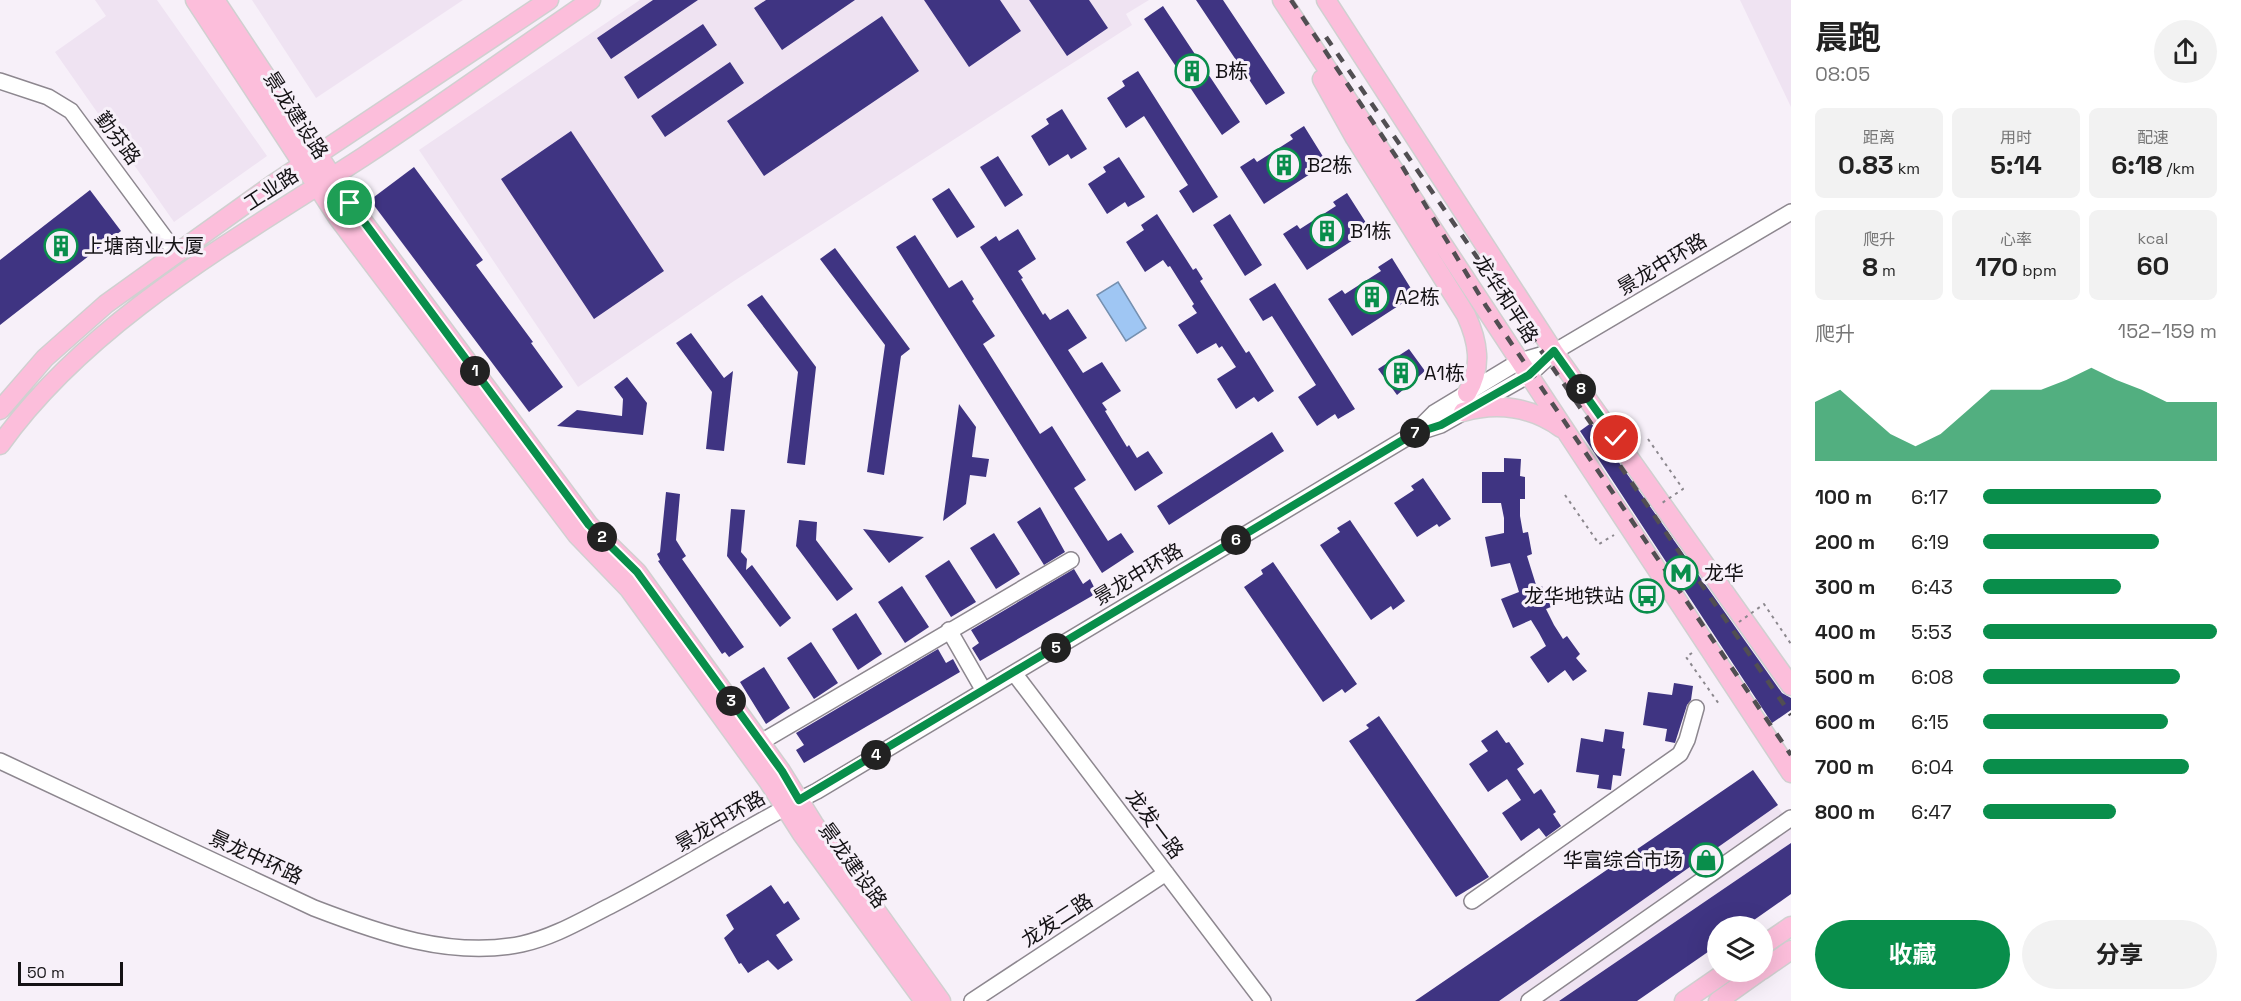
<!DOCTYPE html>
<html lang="zh">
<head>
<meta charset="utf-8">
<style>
	:root { --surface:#fff; --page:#f2f2f2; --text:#222; --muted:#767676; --accent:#098e4b }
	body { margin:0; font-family:"Space Grotesk","Noto Sans SC",sans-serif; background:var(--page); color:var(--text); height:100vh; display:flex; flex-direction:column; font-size:22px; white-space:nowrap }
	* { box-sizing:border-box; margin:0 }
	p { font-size:20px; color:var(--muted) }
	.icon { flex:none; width:33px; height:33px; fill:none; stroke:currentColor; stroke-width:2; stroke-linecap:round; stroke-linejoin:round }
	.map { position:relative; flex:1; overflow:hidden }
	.side { display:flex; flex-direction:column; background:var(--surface); width:450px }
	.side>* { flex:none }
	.controls { position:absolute; left:1707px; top:916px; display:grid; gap:12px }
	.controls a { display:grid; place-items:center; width:66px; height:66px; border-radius:50%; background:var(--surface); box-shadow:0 6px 24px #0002; font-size:30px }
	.scale { position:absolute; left:18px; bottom:15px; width:105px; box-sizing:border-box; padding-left:6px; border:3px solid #141215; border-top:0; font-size:16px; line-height:21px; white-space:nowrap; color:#141215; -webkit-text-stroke:4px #f7f0f9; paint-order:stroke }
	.pin { position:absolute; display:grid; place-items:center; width:51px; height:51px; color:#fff; margin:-26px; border:3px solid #fff; border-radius:50%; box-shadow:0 2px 6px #0007 }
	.km { position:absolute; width:30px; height:30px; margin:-15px; border-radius:50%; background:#222; color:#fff; font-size:16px; line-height:30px; text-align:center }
	.round { display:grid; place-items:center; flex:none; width:63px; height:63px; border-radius:32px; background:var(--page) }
	.overview { display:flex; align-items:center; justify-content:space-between; height:102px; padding:0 24px }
	h1 { font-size:33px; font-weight:700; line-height:45px }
	.metrics { display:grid; grid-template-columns:repeat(3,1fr); gap:9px; height:102px; padding:6px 24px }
	.metrics div { display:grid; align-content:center; border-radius:9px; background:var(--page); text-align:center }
	.metrics b { font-size:26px; font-weight:700 }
	.metrics small { font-size:16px; font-weight:400 }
	.metrics p { font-size:16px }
	.chart { height:168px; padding:12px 24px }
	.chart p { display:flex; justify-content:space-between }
	.chart svg { width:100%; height:108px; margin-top:6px; fill:var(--accent); opacity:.7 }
	.cta { display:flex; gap:12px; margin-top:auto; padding:12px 24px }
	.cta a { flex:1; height:69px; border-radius:36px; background:var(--accent); color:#fff; font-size:24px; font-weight:700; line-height:69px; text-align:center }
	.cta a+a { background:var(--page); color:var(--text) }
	ul { padding:0 24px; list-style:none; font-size:20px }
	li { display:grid; grid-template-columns:96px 72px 1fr; align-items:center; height:45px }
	li i { height:15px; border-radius:8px; background:var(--accent) }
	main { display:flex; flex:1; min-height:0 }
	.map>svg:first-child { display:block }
	.built { fill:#efe3f2 }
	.water { fill:#9fc6f3; stroke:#7590b0; stroke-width:1.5 }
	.building { fill:#3f3482 }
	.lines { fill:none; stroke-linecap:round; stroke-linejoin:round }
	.minor-casing { stroke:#8d878f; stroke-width:18 }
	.major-casing { stroke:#d0d0d0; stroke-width:21 }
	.path { stroke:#8b878d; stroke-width:2; stroke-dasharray:3 4.5; stroke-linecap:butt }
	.minor { stroke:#fff; stroke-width:15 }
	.major { stroke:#fcbedb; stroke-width:18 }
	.rail { stroke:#514e52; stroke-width:4.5; stroke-dasharray:10 10; stroke-linecap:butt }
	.path-bridge { stroke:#8b878d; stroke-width:2; stroke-dasharray:3 4.5; stroke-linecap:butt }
	.route-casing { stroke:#fff; stroke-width:12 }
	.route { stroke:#098e4b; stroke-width:8 }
	.labels { text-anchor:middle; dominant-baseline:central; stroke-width:6; stroke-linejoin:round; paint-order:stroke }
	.poi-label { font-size:20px; fill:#141215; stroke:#f7f0f9; text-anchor:start }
	.street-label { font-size:20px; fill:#141215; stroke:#f7f0f9 }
</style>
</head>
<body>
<main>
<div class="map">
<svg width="1791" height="1001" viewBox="0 0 1791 1001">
	<rect width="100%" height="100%" fill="#f7f0f9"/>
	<path class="built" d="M95 0H157L267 156 174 222 55 52 106 16Z
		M252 0H463L316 98Z
		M640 0H1149L1126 14 1132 25 734 281 578 387 419 150Z
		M1740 0H1791V107Z
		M1753 770 1791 826V894L1744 927H1718L1637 1001H1415Z"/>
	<path class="water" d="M1118 282 1146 328 1126 341 1097 295Z"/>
	<path class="building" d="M653 0H698L611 59 597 38Z
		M766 0H855L782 50 754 8Z
		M924 0H1000L1021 31 969 67Z
		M1029 0H1089L1108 28 1067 56Z
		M1196 0H1223L1285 93 1266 105Z
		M1163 6 1240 122 1222 135 1144 19Z
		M882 16 919 71 764 176 727 121Z
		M703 24 717 45 638 99 624 77Z
		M730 62 744 83 665 137 651 116Z
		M1138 71 1218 197 1193 213 1179 191 1188 185 1144 116 1126 128 1107 98 1125 86 1122 81Z
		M1062 109 1087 149 1071 159 1068 154 1049 166 1031 136 1049 124 1046 119Z
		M1304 126 1327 163 1264 204 1240 167 1254 158 1257 162 1293 139 1290 135Z
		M571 131 664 271 594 319 501 179Z
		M998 156 1023 195 1005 207 980 167Z
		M1119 157 1145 197 1128 207 1125 202 1107 214 1088 184 1106 172 1103 167Z
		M414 167 483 260 476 265 533 342 531 343 563 387 529 412 370 200Z
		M949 188 975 227 957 238 932 199Z
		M90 190 121 231 0 325V260Z
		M1347 193 1370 229 1307 270 1283 234 1297 225 1300 229 1336 206 1333 202Z
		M1157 214 1193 270 1196 268 1203 279 1200 281 1246 353 1249 351 1274 391 1258 402 1254 397 1236 409 1217 379 1236 367 1222 346 1219 348 1216 343 1197 354 1178 325 1197 313 1192 306 1194 304 1170 266 1168 267 1163 260 1145 272 1126 242 1144 230 1141 225Z
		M1230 214 1262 265 1245 276 1213 225Z
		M1018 229 1036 259 1018 271 1023 278 1021 279 1043 315 1045 313 1050 320 1068 309 1087 338 1068 350 1083 373 1102 362 1121 391 1102 403 1107 410 1105 411 1127 447 1129 445 1137 458 1148 451 1163 473 1135 491 980 247 996 236 999 241Z
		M915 235 949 288 962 280 974 299 972 301 995 336 983 344 1040 434 1052 426 1086 480 1074 488 1108 541 1121 533 1134 552 1102 573 896 247Z
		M835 248 910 349 901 356 884 475 867 472 885 345 820 259Z
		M1392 258 1415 295 1352 336 1328 299 1342 290 1345 294 1381 271 1378 267Z
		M1275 283 1355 409 1338 419 1335 414 1317 426 1298 397 1316 385 1272 316 1263 321 1249 299Z
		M762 295 816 367 805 465 787 463 798 372 747 305Z
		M691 333 724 378 733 371 724 451 706 449 712 392 676 343Z
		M1409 349 1425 371 1397 395 1378 369Z
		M627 377 647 403 643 435 557 426 577 410 622 416 623 399 614 387Z
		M959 404 976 427 972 457 989 459 986 477 970 475 966 504 943 521Z
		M1591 423 1782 693 1791 698V710L1772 723 1580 431Z
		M1272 432 1284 451 1169 525 1157 506Z
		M1504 458 1521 459 1520 476 1525 477V499H1520V516L1523 533 1528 532 1532 554 1527 556 1537 588 1542 586 1551 607 1546 609 1554 625 1563 639 1567 636 1580 654 1576 658 1587 671 1573 681 1565 670 1548 683 1530 657 1546 646 1539 633 1531 620 1513 628 1501 599 1519 592 1510 563 1491 567 1485 537 1504 533V518L1501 503H1482V472H1504Z
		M1423 478 1451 519 1439 527 1437 524 1417 537 1394 503 1414 490 1411 486Z
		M666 492 680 494 676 540 686 556 682 559 744 647 729 657 725 652 722 654 658 561 660 560 657 554 660 552Z
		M1040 507 1065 552 1044 565 1017 522Z
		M731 509 745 510 741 552 747 559 746 570 752 565 791 618 780 627 727 556Z
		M799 520 817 522 816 540 853 589 837 601 796 546Z
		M1350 520 1405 601 1393 610 1391 606 1371 620 1320 545 1340 532 1337 528Z
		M863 529 924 537 889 563Z
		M994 533 1020 574 996 589 970 548Z
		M949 560 976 602 951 617 925 576Z
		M1273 562 1357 684 1345 693 1342 689 1323 702 1244 587 1263 574 1261 570Z
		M1074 569 1083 584 1090 579 1097 593 980 661 972 648 979 643 971 630Z
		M902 586 929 627 905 643 878 602Z
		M856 613 882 654 858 670 832 629Z
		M811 642 838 683 814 699 787 658Z
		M938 649 946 663 953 659 960 672 804 763 796 750 804 745 796 733Z
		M764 667 790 708 766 724 740 682Z
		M1674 683 1693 686 1691 700 1687 705 1675 743 1665 741 1667 729 1643 725 1648 692 1672 695Z
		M1379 716 1489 877 1456 897 1349 741 1369 728 1366 725Z
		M1605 729 1624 732 1622 748 1625 749 1621 776 1613 775 1611 790 1597 788 1599 775 1576 772 1581 738 1603 742Z
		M1497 730 1506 743 1509 742 1524 764 1517 769 1534 794 1541 789 1556 812 1553 814 1561 826 1546 837 1539 828 1521 841 1502 813 1521 800 1507 779 1488 792 1469 764 1488 751 1481 741Z
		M1753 770 1778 805 1499 1001H1415Z
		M1791 843V894L1744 927H1718V945L1637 1001H1559Z
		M771 885 784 904 788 901 800 919 776 935 793 960 778 970 768 960 748 973 741 963 739 964 724 938 734 929 726 915Z"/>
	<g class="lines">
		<g class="minor-casing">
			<path id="minor" d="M0 81 48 97 71 111 176 253
				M1416 431 1434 413 1520 361 1551 352
				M949 630 984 691
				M1014 673 1263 1001
				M761 742 1071 560
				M0 761 314 908C379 933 452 959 522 944 554 937 582 920 610 906 680 870 747 826 817 791L1413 434 1441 425 1529 375 1554 352 1791 212
				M1472 901 1680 754 1687 740 1696 708
				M972 1001 1166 873
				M1529 1001 1791 818"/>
		</g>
		<g class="major-casing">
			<path id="major" d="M195 0 338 218 577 535 629 589 768 781 802 834 924 1001
				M215 0 354 209 589 525 637 572 781 771 814 824 941 1001
				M1282 0 1791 773
				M1326 0 1554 352 1791 686
				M1322 79 1355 138 1466 315C1478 341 1483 367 1467 393
				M0 410 45 358 106 304 272 185 549 0
				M1463 412C1497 402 1532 407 1561 428
				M0 445C88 321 238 238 363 157 440 106 515 52 591 0
				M1762 946 1791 926
				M1762 970 1791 950
				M1684 1001 1726 972
				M1718 1001 1759 972"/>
		</g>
		<path class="path" d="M1565 495 1599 544 1614 535
			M1692 653 1686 657 1719 704"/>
		<use href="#minor" class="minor"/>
		<use href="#major" class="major"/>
		<path class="rail" d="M1291 0 1399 161 1486 306 1791 755
			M1326 37 1791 715"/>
		<path class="path-bridge" d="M1648 439 1683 489 1659 505
			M1739 622 1764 604 1791 644"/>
	</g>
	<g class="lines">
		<g class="route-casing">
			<path id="route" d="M350 203 589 525 637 572 782 771 799 800 1413 434 1441 425 1529 375 1554 351 1616 438"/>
		</g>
		<use href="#route" class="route"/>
	</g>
	<defs>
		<g id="building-ring" transform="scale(1.725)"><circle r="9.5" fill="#f7f0f9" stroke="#098e4b" stroke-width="1.5"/><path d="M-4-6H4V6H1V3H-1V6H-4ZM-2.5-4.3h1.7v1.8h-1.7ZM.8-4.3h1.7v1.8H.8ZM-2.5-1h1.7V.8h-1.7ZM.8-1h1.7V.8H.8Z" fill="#098e4b"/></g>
		<g id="metro-ring" transform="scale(1.725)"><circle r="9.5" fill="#f7f0f9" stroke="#098e4b" stroke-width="1.5"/><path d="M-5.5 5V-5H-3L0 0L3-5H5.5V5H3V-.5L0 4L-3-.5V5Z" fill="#098e4b"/></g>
		<g id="bus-ring" transform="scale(1.725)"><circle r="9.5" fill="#f7f0f9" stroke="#098e4b" stroke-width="1.5"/><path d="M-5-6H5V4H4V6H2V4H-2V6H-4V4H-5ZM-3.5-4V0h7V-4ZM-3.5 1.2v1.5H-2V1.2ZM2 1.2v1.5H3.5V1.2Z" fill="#098e4b"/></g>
		<g id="shop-ring" transform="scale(1.725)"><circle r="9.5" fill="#f7f0f9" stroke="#098e4b" stroke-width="1.5"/><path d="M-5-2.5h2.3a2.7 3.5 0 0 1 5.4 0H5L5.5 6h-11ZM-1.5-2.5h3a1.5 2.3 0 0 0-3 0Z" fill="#098e4b"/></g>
	</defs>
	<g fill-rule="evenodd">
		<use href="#building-ring" x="1192" y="71"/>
		<use href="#building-ring" x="1284" y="165"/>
		<use href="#building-ring" x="1327" y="231"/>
		<use href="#building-ring" x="61" y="246"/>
		<use href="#building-ring" x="1372" y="297"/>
		<use href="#building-ring" x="1401" y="373"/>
		<use href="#metro-ring" x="1681" y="573"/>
		<use href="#bus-ring" x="1647" y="596"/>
		<use href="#shop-ring" x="1706" y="860"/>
	</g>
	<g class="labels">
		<g class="poi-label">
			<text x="1215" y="71">B栋</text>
			<text x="1307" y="165">B2栋</text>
			<text x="1350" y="231">B1栋</text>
			<text x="84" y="246">上塘商业大厦</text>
			<text x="1395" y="297">A2栋</text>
			<text x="1424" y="373">A1栋</text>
			<text x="1704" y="573">龙华</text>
			<text x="1624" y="596" text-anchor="end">龙华地铁站</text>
			<text x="1683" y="860" text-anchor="end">华富综合市场</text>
		</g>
		<g class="street-label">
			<text transform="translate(296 115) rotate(57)">景龙建设路</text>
			<text transform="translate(118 138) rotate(53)">勤芬路</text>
			<text transform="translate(271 189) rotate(-33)">工业路</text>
			<text transform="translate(1662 264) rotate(-31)">景龙中环路</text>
			<text transform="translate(1506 299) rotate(57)">龙华和平路</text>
			<text transform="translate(1138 574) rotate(-31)">景龙中环路</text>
			<text transform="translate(720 821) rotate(-30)">景龙中环路</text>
			<text transform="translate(1155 824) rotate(53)">龙发一路</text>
			<text transform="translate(256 857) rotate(25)">景龙中环路</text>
			<text transform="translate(853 865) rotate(54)">景龙建设路</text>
			<text transform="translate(1057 920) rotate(-33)">龙发二路</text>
		</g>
	</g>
</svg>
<div class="controls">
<a><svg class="icon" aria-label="layers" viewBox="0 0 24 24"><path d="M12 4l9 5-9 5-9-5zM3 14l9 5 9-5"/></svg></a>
</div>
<div class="scale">50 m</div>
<div class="pin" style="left:350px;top:203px;background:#1e9e55"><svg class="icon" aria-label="arrive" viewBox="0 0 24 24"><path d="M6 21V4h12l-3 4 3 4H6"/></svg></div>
<div class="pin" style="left:1616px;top:438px;background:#d93025"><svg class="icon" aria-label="check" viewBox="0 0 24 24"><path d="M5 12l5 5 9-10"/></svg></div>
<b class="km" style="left:475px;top:371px">1</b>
<b class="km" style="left:602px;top:537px">2</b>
<b class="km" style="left:731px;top:701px">3</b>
<b class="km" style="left:876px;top:755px">4</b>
<b class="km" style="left:1056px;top:648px">5</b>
<b class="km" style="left:1236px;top:540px">6</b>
<b class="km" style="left:1415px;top:433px">7</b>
<b class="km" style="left:1581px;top:389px">8</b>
</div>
<section class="side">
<div class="overview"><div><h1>晨跑</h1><p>08:05</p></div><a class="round"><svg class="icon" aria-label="share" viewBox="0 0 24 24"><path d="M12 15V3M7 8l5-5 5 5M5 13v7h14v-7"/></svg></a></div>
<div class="metrics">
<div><p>距离</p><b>0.83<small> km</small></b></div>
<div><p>用时</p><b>5:14</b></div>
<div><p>配速</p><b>6:18<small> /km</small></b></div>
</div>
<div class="metrics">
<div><p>爬升</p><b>8<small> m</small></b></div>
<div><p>心率</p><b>170<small> bpm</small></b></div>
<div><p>kcal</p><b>60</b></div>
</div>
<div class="chart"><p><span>爬升</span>152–159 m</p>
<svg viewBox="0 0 160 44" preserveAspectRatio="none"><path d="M0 44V20L10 15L20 24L30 33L40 38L50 33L60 24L70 15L80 15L90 15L100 11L110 6L120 11L130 15L140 20L150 20L160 20V44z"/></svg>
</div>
<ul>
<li><b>100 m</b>6:17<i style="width:76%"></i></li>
<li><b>200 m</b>6:19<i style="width:75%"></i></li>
<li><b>300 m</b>6:43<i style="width:59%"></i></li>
<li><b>400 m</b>5:53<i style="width:100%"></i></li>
<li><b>500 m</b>6:08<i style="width:84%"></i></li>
<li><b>600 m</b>6:15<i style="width:79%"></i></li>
<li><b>700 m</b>6:04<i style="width:88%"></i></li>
<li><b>800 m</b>6:47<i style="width:57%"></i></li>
</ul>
<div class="cta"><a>收藏</a><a>分享</a></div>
</section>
</main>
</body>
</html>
